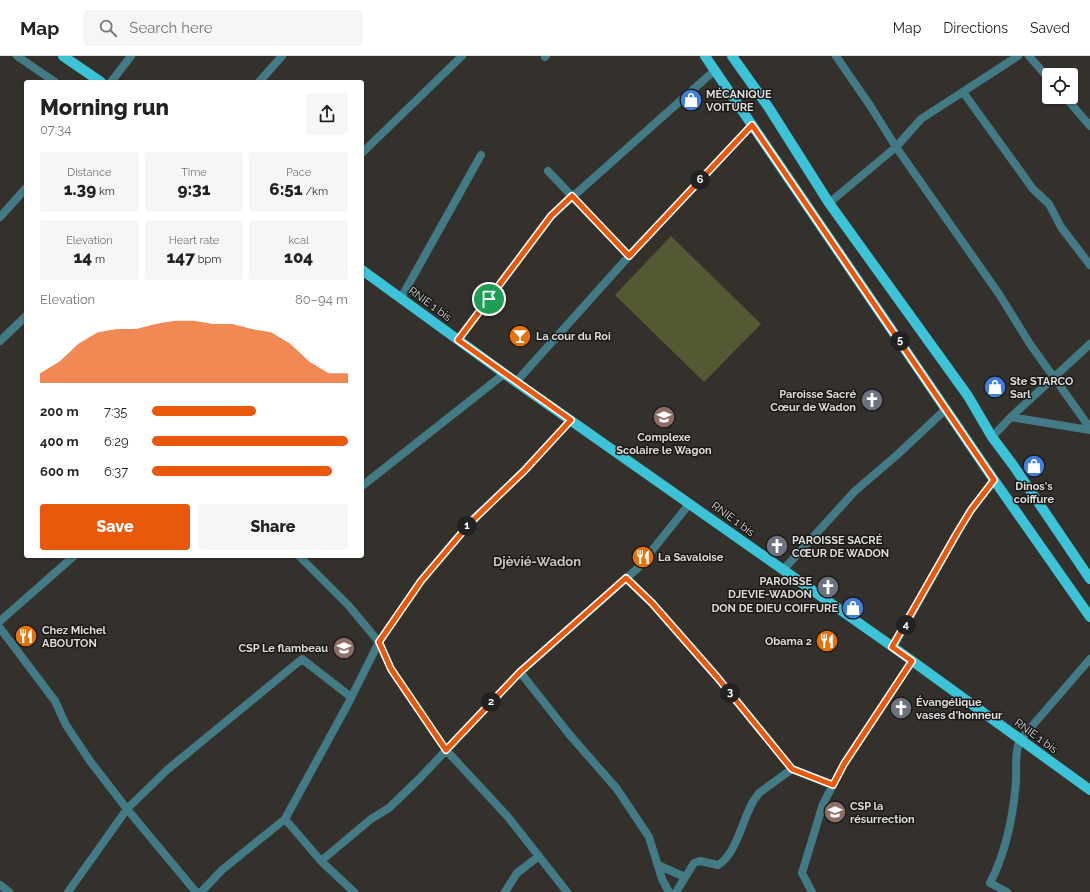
<!DOCTYPE html>
<html lang="en">
<head>
<meta charset="utf-8">
<style>
	:root { --surface:#fff; --page:#f6f6f6; --text:#222; --muted:#767676; --line:#e0e0e0; --accent:#ea580c }
	body { margin:0; font-family:Raleway,sans-serif; background:var(--page); color:var(--text); height:100vh; display:flex; flex-direction:column; font-size:15px; white-space:nowrap }
	* { box-sizing:border-box; margin:0 }
	p { font-size:13px; color:var(--muted) }
	.icon { flex:none; width:22px; height:22px; fill:none; stroke:currentColor; stroke-width:2; stroke-linecap:round; stroke-linejoin:round }
	.map { position:relative; flex:1; overflow:hidden }
	.panel { position:absolute; left:24px; top:24px; width:340px; height:478px; display:flex; flex-direction:column; background:var(--surface); border-radius:4px; box-shadow:0 1px 3px #0004 }
	.panel>* { flex:none }
	.tools { position:absolute; left:1042px; top:12px; display:grid; gap:8px }
	.tools a { display:grid; place-items:center; width:36px; height:36px; border-radius:4px; background:var(--surface); box-shadow:0 1px 3px #0004; font-size:20px }
	.pin { position:absolute; display:grid; place-items:center; width:34px; height:34px; color:#fff; margin:-17px; border:2px solid #fff; border-radius:50%; box-shadow:0 1px 4px #0007 }
	.km { position:absolute; width:20px; height:20px; margin:-10px; border-radius:50%; background:#222; color:#fff; font-size:11px; line-height:20px; text-align:center }
	.round { display:grid; place-items:center; flex:none; width:42px; height:42px; border-radius:4px; background:var(--page) }
	.overview { display:flex; align-items:center; justify-content:space-between; height:68px; padding:0 16px }
	h1 { font-size:22px; font-weight:800; line-height:30px }
	.figures { display:grid; grid-template-columns:repeat(3,1fr); gap:6px; height:68px; padding:4px 16px }
	.figures div { display:grid; align-content:center; border-radius:4px; background:var(--page); text-align:center }
	.figures b { font-size:17px; font-weight:800 }
	.figures small { font-size:11px; font-weight:400 }
	.figures p { font-size:11px }
	.chart { height:112px; padding:8px 16px }
	.chart p { display:flex; justify-content:space-between }
	.chart svg { width:100%; height:72px; margin-top:4px; fill:var(--accent); opacity:.7 }
	.primary-button { display:flex; gap:8px; margin-top:auto; padding:8px 16px }
	.primary-button a { flex:1; height:46px; border-radius:4px; background:var(--accent); color:#fff; font-size:16px; font-weight:800; line-height:46px; text-align:center }
	.primary-button a+a { background:var(--page); color:var(--text) }
	ul { padding:0 16px; list-style:none; font-size:13px }
	li { display:grid; grid-template-columns:64px 48px 1fr; align-items:center; height:30px }
	li i { height:10px; border-radius:5px; background:var(--accent) }
	header { display:flex; align-items:center; gap:24px; box-sizing:border-box; height:56px; padding:0 20px; background:var(--surface); border-bottom:1px solid var(--line) }
	header strong { font-size:19px }
	nav { display:flex; gap:22px; margin-inline-start:auto; font-size:14px }
	.search { width:280px; height:36px; background:var(--page); display:flex; align-items:center; gap:10px; box-sizing:border-box; padding:0 14px; border-radius:4px; color:var(--muted); font-size:15px }
	.map>svg:first-child { display:block }
	.green { fill:#555933 }
	.lines { fill:none; stroke-linecap:round; stroke-linejoin:round }
	.street { stroke:#427b85; stroke-width:8 }
	.primary { stroke:#3cc3d8; stroke-width:10 }
	.route-casing { stroke:#fff; stroke-width:8 }
	.route { stroke:#ea580c; stroke-width:5 }
	.labels { text-anchor:middle; dominant-baseline:central; stroke-width:3; stroke-linejoin:round; paint-order:stroke }
	.poi-label { font-size:11px; font-weight:bold; fill:#dedcd9; stroke:#1a1817; text-anchor:start }
	.street-label { font-size:11px; fill:#dedcd9; stroke:#1a1817 }
	.quarter-label { font-size:13px; font-weight:bold; fill:#c8c4bf; stroke:#1a1817 }
</style>
</head>
<body>
<header>
<strong>Map</strong>
<div class="search"><svg class="icon" aria-label="search" viewBox="0 0 24 24"><circle cx="10" cy="10" r="6"/><path d="M15 15l6 6"/></svg>Search here</div>
<nav><a>Map</a><a>Directions</a><a>Saved</a></nav>
</header>
<div class="map">
<svg width="1090" height="836" viewBox="0 0 1090 836">
	<rect width="100%" height="100%" fill="#34302c"/>
	<path class="green" d="M671 180 761 268 704 326 615 239Z"/>
	<g class="lines">
		<path class="street" d="M17 0 55 26
			M836 0 871 51 896 91 999 238 1030 288 1090 372
			M1029 0 1049 23
			M545 1 546 0
			M111 26 131 0
			M259 26 282 0
			M963 36 1033 133 1049 148 1061 171 1090 209
			M1065 41 1090 70
			M362 97 462 0
			M548 115 629 200
			M829 147 896 91 921 63 1018 0
			M0 161 26 132
			M401 242 481 99
			M458 284 551 160 715 14
			M0 285 26 260
			M516 326 629 200 752 69
			M1011 361 1090 374
			M992 381 1011 361 1090 288
			M362 430 504 318
			M299 500 349 550 379 586 391 613 446 694 508 761 567 836
			M783 514 855 435 897 399 946 353
			M626 522 652 547 717 621 792 713 833 729
			M0 565 74 500
			M0 572 55 645 66 669 90 705 127 753 196 836
			M893 591 957 477 971 454 994 424
			M520 616 569 678 617 733 649 781 662 823 669 836
			M285 763 321 805 354 836
			M321 805 371 763 389 752 419 723 520 616 638 512 690 447
			M658 809 685 821
			M0 829 9 836
			M68 836 127 753 167 714 302 603 351 641
			M201 836 222 814 285 763 349 646 379 586 421 525 471 465 524 415 571 364
			M505 836 517 817 539 800
			M676 836 694 807 700 805 718 809C737 798 743 761 754 744L759 737 792 713
			M812 836 802 817 823 748 844 708 912 605
			M1007 836 990 827C1006 796 1013 762 1016 726 1017 712 1014 697 1020 684L1090 603"/>
		<path class="primary" d="M63 0 101 26
			M705 0 994 424 1090 561
			M732 0 769 52 829 147 968 340 992 381 1013 409 1090 523
			M362 214 516 326 893 591 1090 734"/>
	</g>
	<g class="lines">
		<g class="route-casing">
			<path id="route" d="M752 69 994 424 971 454 957 477 892 591 912 605 844 708 833 729 792 713 717 621 652 547 626 522 520 616 446 694 391 613 379 586 421 525 471 466 524 415 571 364 458 284 551 160 572 140 629 200Z"/>
		</g>
		<use href="#route" class="route"/>
	</g>
	<defs>
		<g id="shop-disc" transform="scale(1.15)"><circle r="9.5" fill="#3f7fe0" stroke="#1a1817"/><path d="M-5-2.5h2.3a2.7 3.5 0 0 1 5.4 0H5L5.5 6h-11ZM-1.5-2.5h3a1.5 2.3 0 0 0-3 0Z" fill="#fff"/></g>
		<g id="bar-disc" transform="scale(1.15)"><circle r="9.5" fill="#e8710a" stroke="#1a1817"/><path d="M-6-5H6L.8 .8V4.5H3.5V6h-7V4.5H-.8V.8Z" fill="#fff"/></g>
		<g id="church-disc" transform="scale(1.15)"><circle r="9.5" fill="#6b7280" stroke="#1a1817"/><path d="M-1.2-6h2.4v3.5h3.3v2.4h-3.3V6h-2.4V-.1h-3.3v-2.4h3.3Z" fill="#fff"/></g>
		<g id="school-disc" transform="scale(1.15)"><circle r="9.5" fill="#8d6e63" stroke="#1a1817"/><path d="M0-5L7-2L0 1L-7-2ZM-4 1L0 2.5L4 1V4Q0 6-4 4Z" fill="#fff"/></g>
		<g id="restaurant-disc" transform="scale(1.15)"><circle r="9.5" fill="#e8710a" stroke="#1a1817"/><path d="M-5-6h1v4h1v-4h1v4h1v-4h1v5L-1.5 .5V6h-2V.5L-5-1ZM5-6V6H3V1.5H1.5Q1.5-4 5-6Z" fill="#fff"/></g>
	</defs>
	<g fill-rule="evenodd">
		<use href="#shop-disc" x="691" y="44"/>
		<use href="#bar-disc" x="520" y="280"/>
		<use href="#shop-disc" x="995" y="331"/>
		<use href="#church-disc" x="872" y="344"/>
		<use href="#school-disc" x="664" y="361"/>
		<use href="#shop-disc" x="1034" y="410"/>
		<use href="#church-disc" x="777" y="490"/>
		<use href="#restaurant-disc" x="643" y="501"/>
		<use href="#church-disc" x="828" y="531"/>
		<use href="#shop-disc" x="853" y="552"/>
		<use href="#restaurant-disc" x="26" y="580"/>
		<use href="#restaurant-disc" x="827" y="585"/>
		<use href="#school-disc" x="344" y="592"/>
		<use href="#church-disc" x="901" y="652"/>
		<use href="#school-disc" x="835" y="756"/>
	</g>
	<g class="labels">
		<g class="poi-label">
			<text x="706" y="38">MÉCANIQUE<tspan x="706" dy="13">VOITURE</tspan></text>
			<text x="536" y="280">La cour du Roi</text>
			<text x="1010" y="325">Ste STARCO<tspan x="1010" dy="13">Sarl</tspan></text>
			<text x="856" y="338" text-anchor="end">Paroisse Sacré<tspan x="856" dy="13">Cœur de Wadon</tspan></text>
			<text x="664" y="381" text-anchor="middle">Complexe<tspan x="664" dy="13">Scolaire le Wagon</tspan></text>
			<text x="1034" y="430" text-anchor="middle">Dinos's<tspan x="1034" dy="13">coiffure</tspan></text>
			<text x="792" y="484">PAROISSE SACRÉ<tspan x="792" dy="13">CŒUR DE WADON</tspan></text>
			<text x="658" y="501">La Savaloise</text>
			<text x="812" y="525" text-anchor="end">PAROISSE<tspan x="812" dy="13">DJEVIE-WADON</tspan></text>
			<text x="838" y="552" text-anchor="end">DON DE DIEU COIFFURE</text>
			<text x="42" y="574">Chez Michel<tspan x="42" dy="13">ABOUTON</tspan></text>
			<text x="812" y="585" text-anchor="end">Obama 2</text>
			<text x="328" y="592" text-anchor="end">CSP Le flambeau</text>
			<text x="916" y="646">Évangélique<tspan x="916" dy="13">vases d'honneur</tspan></text>
			<text x="850" y="750">CSP la<tspan x="850" dy="13">résurrection</tspan></text>
		</g>
		<g class="street-label">
			<text transform="translate(430 248) rotate(36)">RNIE 1 bis</text>
			<text transform="translate(733 463) rotate(36)">RNIE 1 bis</text>
			<text transform="translate(1036 680) rotate(36)">RNIE 1 bis</text>
		</g>
		<g class="quarter-label">
			<text x="537" y="505">Djèvié-Wadon</text>
		</g>
	</g>
</svg>
<div class="tools">
<a><svg class="icon" aria-label="locate" viewBox="0 0 24 24"><circle cx="12" cy="12" r="6"/><path d="M12 2v4M12 18v4M2 12h4M18 12h4"/></svg></a>
</div>
<div class="pin" style="left:489px;top:243px;background:#1e9e55"><svg class="icon" aria-label="arrive" viewBox="0 0 24 24"><path d="M6 21V4h12l-3 4 3 4H6"/></svg></div>
<b class="km" style="left:467px;top:470px">1</b>
<b class="km" style="left:491px;top:646px">2</b>
<b class="km" style="left:730px;top:637px">3</b>
<b class="km" style="left:906px;top:569px">4</b>
<b class="km" style="left:900px;top:285px">5</b>
<b class="km" style="left:700px;top:124px">6</b>
<section class="panel">
<div class="overview"><div><h1>Morning run</h1><p>07:34</p></div><a class="round"><svg class="icon" aria-label="share" viewBox="0 0 24 24"><path d="M12 15V3M7 8l5-5 5 5M5 13v7h14v-7"/></svg></a></div>
<div class="figures">
<div><p>Distance</p><b>1.39<small> km</small></b></div>
<div><p>Time</p><b>9:31</b></div>
<div><p>Pace</p><b>6:51<small> /km</small></b></div>
</div>
<div class="figures">
<div><p>Elevation</p><b>14<small> m</small></b></div>
<div><p>Heart rate</p><b>147<small> bpm</small></b></div>
<div><p>kcal</p><b>104</b></div>
</div>
<div class="chart"><p><span>Elevation</span>80–94 m</p>
<svg viewBox="0 0 160 44" preserveAspectRatio="none"><path d="M0 44V38L10 31L20 20L30 13L40 11L50 11L60 8L70 6L80 6L90 8L100 8L110 11L120 13L130 20L140 31L150 38L160 38V44z"/></svg>
</div>
<ul>
<li><b>200 m</b>7:35<i style="width:53%"></i></li>
<li><b>400 m</b>6:29<i style="width:100%"></i></li>
<li><b>600 m</b>6:37<i style="width:92%"></i></li>
</ul>
<div class="primary-button"><a>Save</a><a>Share</a></div>
</section>
</div>
</body>
</html>
